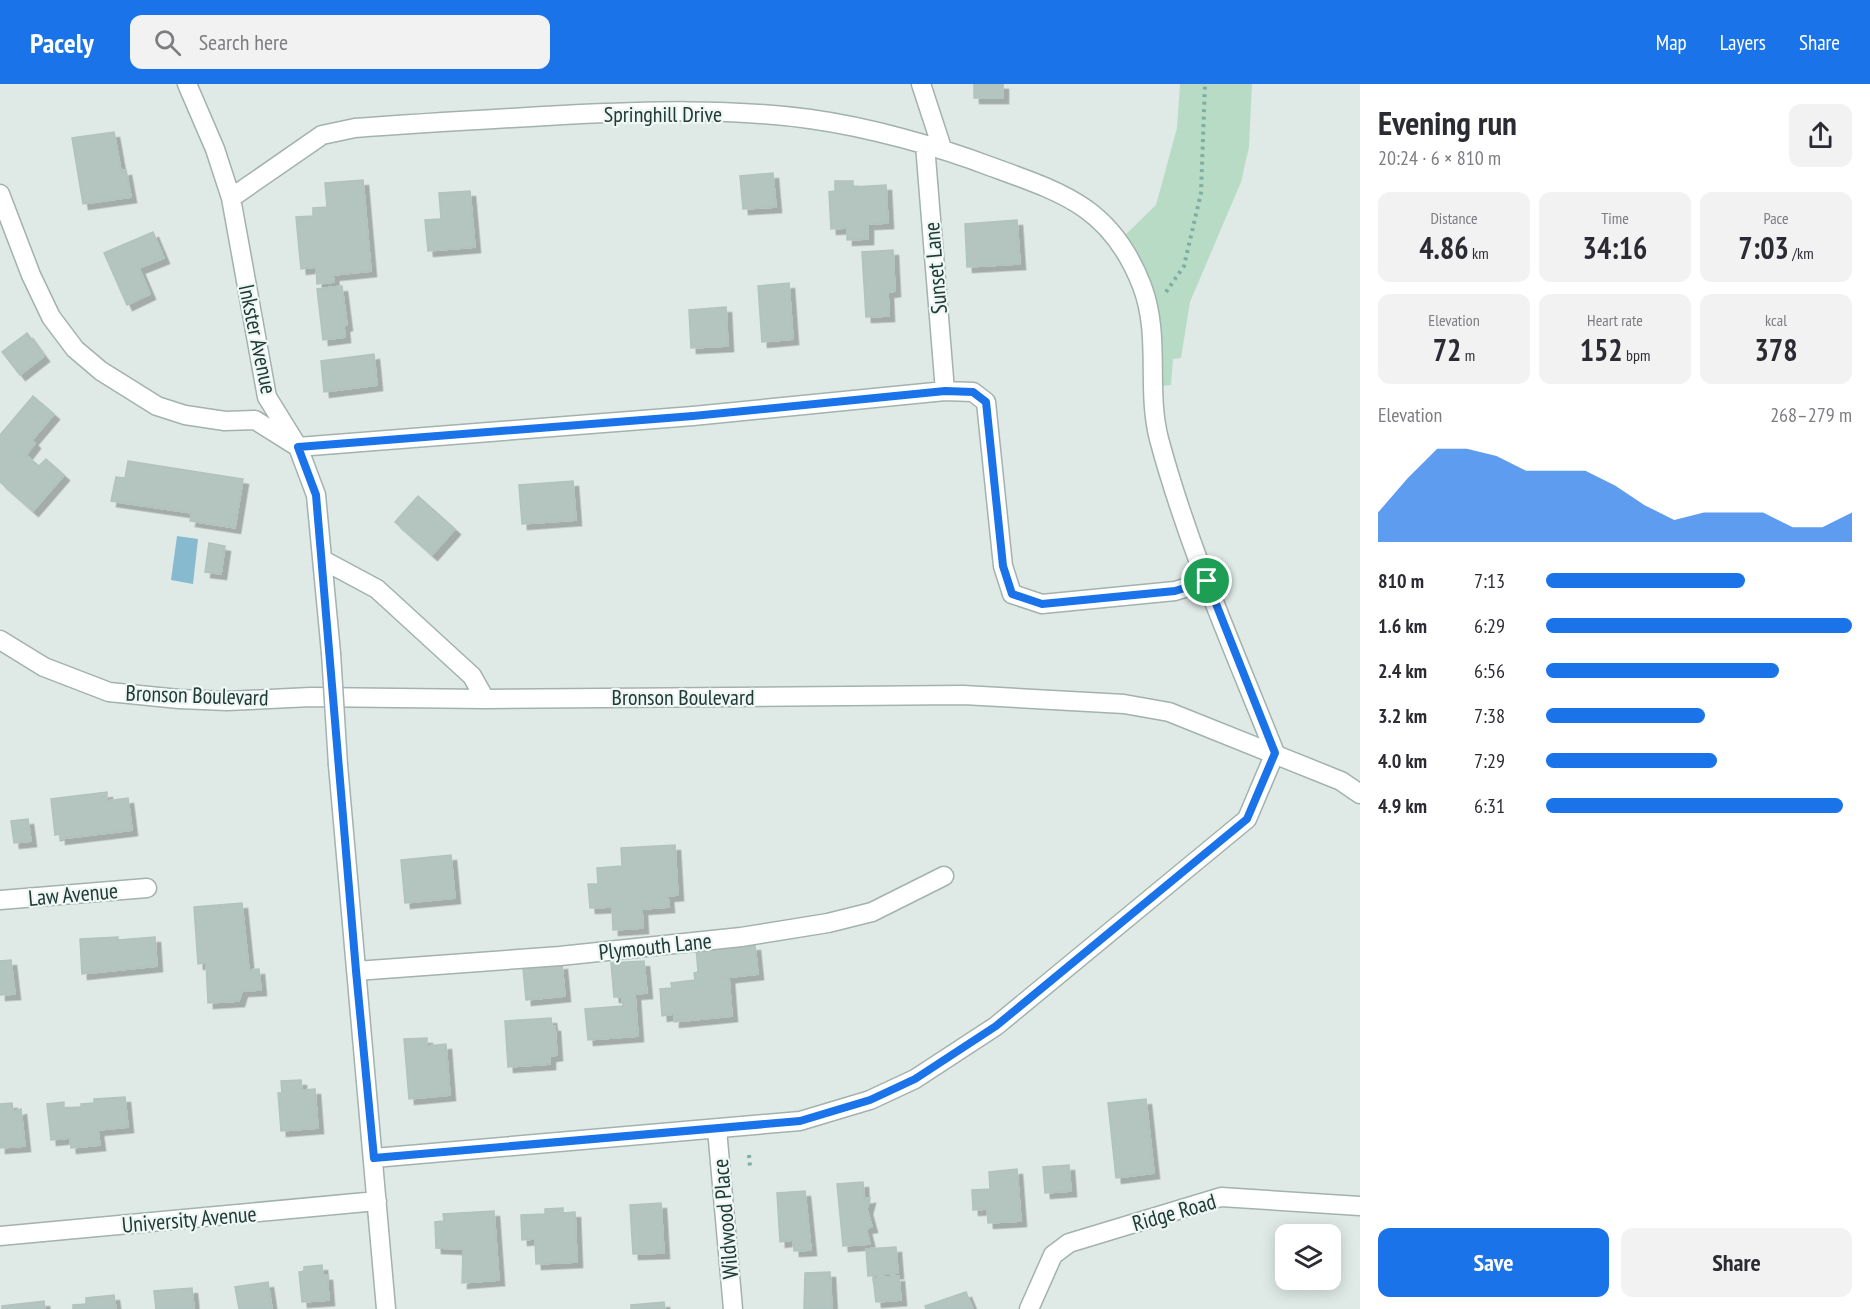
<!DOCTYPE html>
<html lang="en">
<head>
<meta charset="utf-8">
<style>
	:root { --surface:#fff; --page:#f2f2f3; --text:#2b2b33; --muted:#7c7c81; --accent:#1a73e8 }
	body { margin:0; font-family:"PT Sans Narrow",sans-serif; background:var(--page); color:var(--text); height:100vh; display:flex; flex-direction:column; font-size:22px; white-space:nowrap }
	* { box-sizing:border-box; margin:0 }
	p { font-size:20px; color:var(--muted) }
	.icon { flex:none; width:33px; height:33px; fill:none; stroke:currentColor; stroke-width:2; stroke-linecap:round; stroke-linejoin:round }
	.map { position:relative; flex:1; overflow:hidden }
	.panel { display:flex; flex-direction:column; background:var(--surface); width:510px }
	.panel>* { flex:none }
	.fabs { position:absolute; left:1275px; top:1140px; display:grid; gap:12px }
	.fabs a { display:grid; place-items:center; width:66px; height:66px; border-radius:12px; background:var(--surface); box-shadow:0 3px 15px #0003; font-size:30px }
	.pin { position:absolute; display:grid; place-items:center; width:51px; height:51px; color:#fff; margin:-26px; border:3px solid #fff; border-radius:50%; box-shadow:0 2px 6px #0007 }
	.round { display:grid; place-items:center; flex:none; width:63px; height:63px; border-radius:12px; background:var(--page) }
	.head { display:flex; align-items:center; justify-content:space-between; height:102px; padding:0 18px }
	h1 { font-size:33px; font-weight:700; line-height:45px }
	.metrics { display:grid; grid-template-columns:repeat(3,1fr); gap:9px; height:102px; padding:6px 18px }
	.metrics div { display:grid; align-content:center; border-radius:12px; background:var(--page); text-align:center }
	.metrics b { font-size:30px; font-weight:700 }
	.metrics small { font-size:16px; font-weight:400 }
	.metrics p { font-size:16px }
	.chart { height:168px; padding:12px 18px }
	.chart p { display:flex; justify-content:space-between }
	.chart svg { width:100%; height:108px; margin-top:6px; fill:var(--accent); opacity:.7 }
	.button { display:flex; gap:12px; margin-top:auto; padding:12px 18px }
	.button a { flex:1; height:69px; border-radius:12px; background:var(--accent); color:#fff; font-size:24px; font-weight:700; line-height:69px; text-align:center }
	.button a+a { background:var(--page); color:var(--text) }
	ul { padding:0 18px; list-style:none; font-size:20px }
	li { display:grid; grid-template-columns:96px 72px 1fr; align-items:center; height:45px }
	li i { height:15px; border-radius:8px; background:var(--accent) }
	header { display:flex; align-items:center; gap:36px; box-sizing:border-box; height:84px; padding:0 30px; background:var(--accent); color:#fff }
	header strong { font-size:28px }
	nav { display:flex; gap:33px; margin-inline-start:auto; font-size:21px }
	.search { width:420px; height:54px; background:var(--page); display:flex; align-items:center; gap:15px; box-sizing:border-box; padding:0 21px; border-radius:12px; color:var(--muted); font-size:22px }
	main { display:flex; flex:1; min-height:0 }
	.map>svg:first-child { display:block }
	.green { fill:#b8dbc6 }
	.water { fill:#87bacf }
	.building { fill:#b4c5c0; stroke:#b1c3be; stroke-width:1.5; filter:url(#shadow) }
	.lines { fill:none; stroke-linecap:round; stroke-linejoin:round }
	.minor-casing { stroke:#a2b2ae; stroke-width:21 }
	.path { stroke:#7fada5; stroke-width:4; stroke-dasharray:3 4.5; stroke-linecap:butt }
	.minor { stroke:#fff; stroke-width:18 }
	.minor-bridge-casing { stroke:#a2b2ae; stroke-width:21; stroke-linecap:butt }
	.minor-bridge { stroke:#fff; stroke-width:18 }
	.route-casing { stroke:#fff; stroke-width:12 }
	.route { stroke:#1a73e8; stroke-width:8 }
	.labels { text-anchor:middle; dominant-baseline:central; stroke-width:4.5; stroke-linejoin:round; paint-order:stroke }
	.street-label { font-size:22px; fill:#203a36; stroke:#eff7f4 }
</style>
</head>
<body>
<header>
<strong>Pacely</strong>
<div class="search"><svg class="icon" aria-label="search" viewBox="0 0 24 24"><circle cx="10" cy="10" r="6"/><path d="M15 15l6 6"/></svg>Search here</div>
<nav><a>Map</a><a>Layers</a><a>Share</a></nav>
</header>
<main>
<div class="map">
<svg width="1360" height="1225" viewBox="0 0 1360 1225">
	<defs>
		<filter id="shadow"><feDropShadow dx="5.5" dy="5.5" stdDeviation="0" flood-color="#0004"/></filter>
	</defs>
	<rect width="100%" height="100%" fill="#dfeae7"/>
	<path class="green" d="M1180 0H1252L1249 63 1241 98 1190 218 1181 274 1173 275 1171 301 1155 303V237L1119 157 1156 121 1177 44Z"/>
	<path class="water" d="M177 452 198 455 193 500 171 496Z"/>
	<path class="building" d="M974 0H1003V14H974Z
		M114 48 121 87 126 86 131 113 83 120 72 54Z
		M773 89 776 123 743 125 740 92Z
		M363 96 371 187 333 191 334 198 317 200 316 183 301 185 296 133 313 132V124L327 123 325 99Z
		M835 97H853V103L886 101 888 139 868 140V155L847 156V144L831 145 829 108 835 107Z
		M470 107 475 163 428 167 425 136 441 135 439 109Z
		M1017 136 1020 180 967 183 965 140Z
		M153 148 164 174 139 184 150 210 127 221 104 169Z
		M893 166 895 207 888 208 889 232 866 233 862 168Z
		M789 199 793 255 762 258 758 202Z
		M342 202 347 241 344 242 345 253 323 256 317 205Z
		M726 223 728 262 691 264 689 226Z
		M27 249 44 272 20 291 2 268Z
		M374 270 377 301 324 308 321 277Z
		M33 312 54 330 32 356 35 359 26 371 39 382 46 375 64 391 33 427 0 398V351Z
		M128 377 243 395 235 444 190 437 192 429 111 417 116 393 125 394Z
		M573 397 576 436 522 440 519 401Z
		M418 412 455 445 432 471 395 438Z
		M209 459 225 462 221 490 205 488Z
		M107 708V717L128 714 132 746 60 755V750L55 751 51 715Z
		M28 735 31 757 14 759 11 737Z
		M675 761 678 811 668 812 669 823 642 825 643 844 613 846 612 823 590 824 588 800H598L597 784 622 782 621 764Z
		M451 771 455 814 405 819 401 776Z
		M242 819 249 886 259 885 261 906 242 907 239 917 208 919 206 879 198 880 194 823Z
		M118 853V856L155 853 157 882 82 890 80 855Z
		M720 861 721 864 755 861 758 890 723 894 729 893 732 932 674 938V930L662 932 660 905 672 904 671 899 695 896 694 889 698 888 696 863Z
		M11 876 15 910 0 911V877Z
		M644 877 647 909 635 910 638 952 588 956 585 925 623 922 622 913H614L611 879Z
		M562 880 565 912 526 916 523 884Z
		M551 934 552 942H555L557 971 550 972V980L508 983 505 937Z
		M427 954V962L446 960 450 1011 409 1015 404 955Z
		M301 996 302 1006 315 1005 318 1044 281 1047 278 1009H282L281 997Z
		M125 1013 128 1043 98 1046 100 1061 71 1064 70 1054 51 1056 47 1020 64 1018V1024L81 1023V1020L94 1019V1015Z
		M1146 1015 1154 1089 1116 1094 1108 1019Z
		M12 1019 13 1028 21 1025 25 1062 0 1064V1020Z
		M1069 1081 1071 1107 1045 1109 1043 1083Z
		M1017 1085 1021 1137 988 1139 987 1125 973 1126 972 1106 990 1105 989 1088Z
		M863 1098 864 1115 870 1114 867 1125 872 1143 866 1144 870 1160 843 1162 837 1100Z
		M805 1107 811 1166 794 1167 793 1156 780 1158 777 1109Z
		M661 1119 664 1169 633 1170 630 1121Z
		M563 1124V1129L575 1128 577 1178 536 1180 535 1155 522 1156 521 1131 545 1130V1125Z
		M494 1127 499 1196 462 1199 463 1165 436 1164 435 1138 444 1137 443 1130Z
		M896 1163 898 1189 868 1192 866 1165Z
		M322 1181 323 1191H327L329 1216 302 1218 299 1188 304 1187V1183Z
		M830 1188 832 1225H804L805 1189Z
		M899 1192 901 1216 876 1218 873 1194Z
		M268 1198 272 1225H239L235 1203Z
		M192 1204 194 1225H156L154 1207Z
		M966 1208 973 1225H926L925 1222Z
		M114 1211 116 1225H73V1221L86 1220V1214Z
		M44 1217 45 1225H2V1222Z
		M664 1218 665 1225H631V1221Z"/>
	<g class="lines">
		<g class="minor-casing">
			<path id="minor" d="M187 0 215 65 231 114 267 313 298 363 316 411 331 569
				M921 0 942 64
				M925 61 945 307
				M0 110 31 191 51 233 75 265 101 287 157 322 185 331 225 337 255 336 298 363 693 332 945 307 973 308 986 318 1003 482 1012 510 1042 520 1175 507 1207 497
				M231 114 322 51 355 44C424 39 493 35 563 31 645 27 729 24 810 35 868 43 937 62 992 83 1064 109 1112 124 1142 202 1161 252 1146 305 1159 355 1188 463 1234 566 1275 669L1247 735 996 942 915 995 870 1016 800 1037 374 1074
				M323 476 377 505 472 592 485 615
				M0 556 44 583 109 608 179 615 227 617 311 613 485 615 963 611 1124 620 1169 628 1341 697 1360 710
				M338 681 386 1225
				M0 816 147 804
				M356 887 560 872 741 853 828 839 872 828 944 792
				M717 1045 733 1225
				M0 1152 377 1117
				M1029 1225 1053 1171 1069 1159 1221 1113 1360 1122"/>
		</g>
		<path class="path" d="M1166 208 1184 182 1201 109 1205 0
			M749 1071 750 1083"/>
		<use href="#minor" class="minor"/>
		<g class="minor-bridge-casing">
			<path id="minor-bridge" d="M331 569 338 681"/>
		</g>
		<use href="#minor-bridge" class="minor-bridge"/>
	</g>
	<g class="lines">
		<g class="route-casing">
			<path id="route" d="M945 307 973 308 986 318 1003 482 1012 510 1042 520 1175 507 1207 497 1275 669 1247 735 996 942 915 995 870 1016 800 1037 374 1074 356 887 316 411 298 363 693 332Z"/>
		</g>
		<use href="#route" class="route"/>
	</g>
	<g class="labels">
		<g class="street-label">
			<text x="663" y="30">Springhill Drive</text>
			<text transform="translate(935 184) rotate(-95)">Sunset Lane</text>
			<text transform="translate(258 255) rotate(78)">Inkster Avenue</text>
			<text transform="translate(197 611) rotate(2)">Bronson Boulevard</text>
			<text x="683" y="613">Bronson Boulevard</text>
			<text transform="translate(73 810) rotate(-5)">Law Avenue</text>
			<text transform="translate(655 862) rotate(-6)">Plymouth Lane</text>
			<text transform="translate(1174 1128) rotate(-16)">Ridge Road</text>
			<text transform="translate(189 1135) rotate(-5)">University Avenue</text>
			<text transform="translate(725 1135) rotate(-95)">Wildwood Place</text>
		</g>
	</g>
</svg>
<div class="fabs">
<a><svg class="icon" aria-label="layers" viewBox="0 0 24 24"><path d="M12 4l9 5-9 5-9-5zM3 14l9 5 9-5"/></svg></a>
</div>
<div class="pin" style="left:1207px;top:497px;background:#1e9e55"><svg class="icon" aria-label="arrive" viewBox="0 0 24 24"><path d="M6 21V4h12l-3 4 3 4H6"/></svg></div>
</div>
<section class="panel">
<div class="head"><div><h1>Evening run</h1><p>20:24 · 6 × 810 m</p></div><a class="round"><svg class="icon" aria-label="share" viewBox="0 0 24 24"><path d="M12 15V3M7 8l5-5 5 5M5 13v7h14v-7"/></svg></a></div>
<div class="metrics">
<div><p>Distance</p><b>4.86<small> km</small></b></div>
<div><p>Time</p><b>34:16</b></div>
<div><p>Pace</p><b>7:03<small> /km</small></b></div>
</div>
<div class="metrics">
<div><p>Elevation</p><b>72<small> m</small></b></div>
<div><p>Heart rate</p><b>152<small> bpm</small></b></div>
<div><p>kcal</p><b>378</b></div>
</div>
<div class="chart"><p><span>Elevation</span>268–279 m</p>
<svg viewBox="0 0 160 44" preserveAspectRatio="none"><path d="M0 44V32L10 18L20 6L30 6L40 9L50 15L60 15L70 15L80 21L90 29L100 35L110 32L120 32L130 32L140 38L150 38L160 32V44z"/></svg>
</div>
<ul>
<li><b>810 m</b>7:13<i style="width:65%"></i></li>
<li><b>1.6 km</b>6:29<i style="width:100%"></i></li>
<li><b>2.4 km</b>6:56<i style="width:76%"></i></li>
<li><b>3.2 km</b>7:38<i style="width:52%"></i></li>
<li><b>4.0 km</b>7:29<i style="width:56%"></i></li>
<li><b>4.9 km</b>6:31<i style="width:97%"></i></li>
</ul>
<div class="button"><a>Save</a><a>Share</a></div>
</section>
</main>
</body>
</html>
